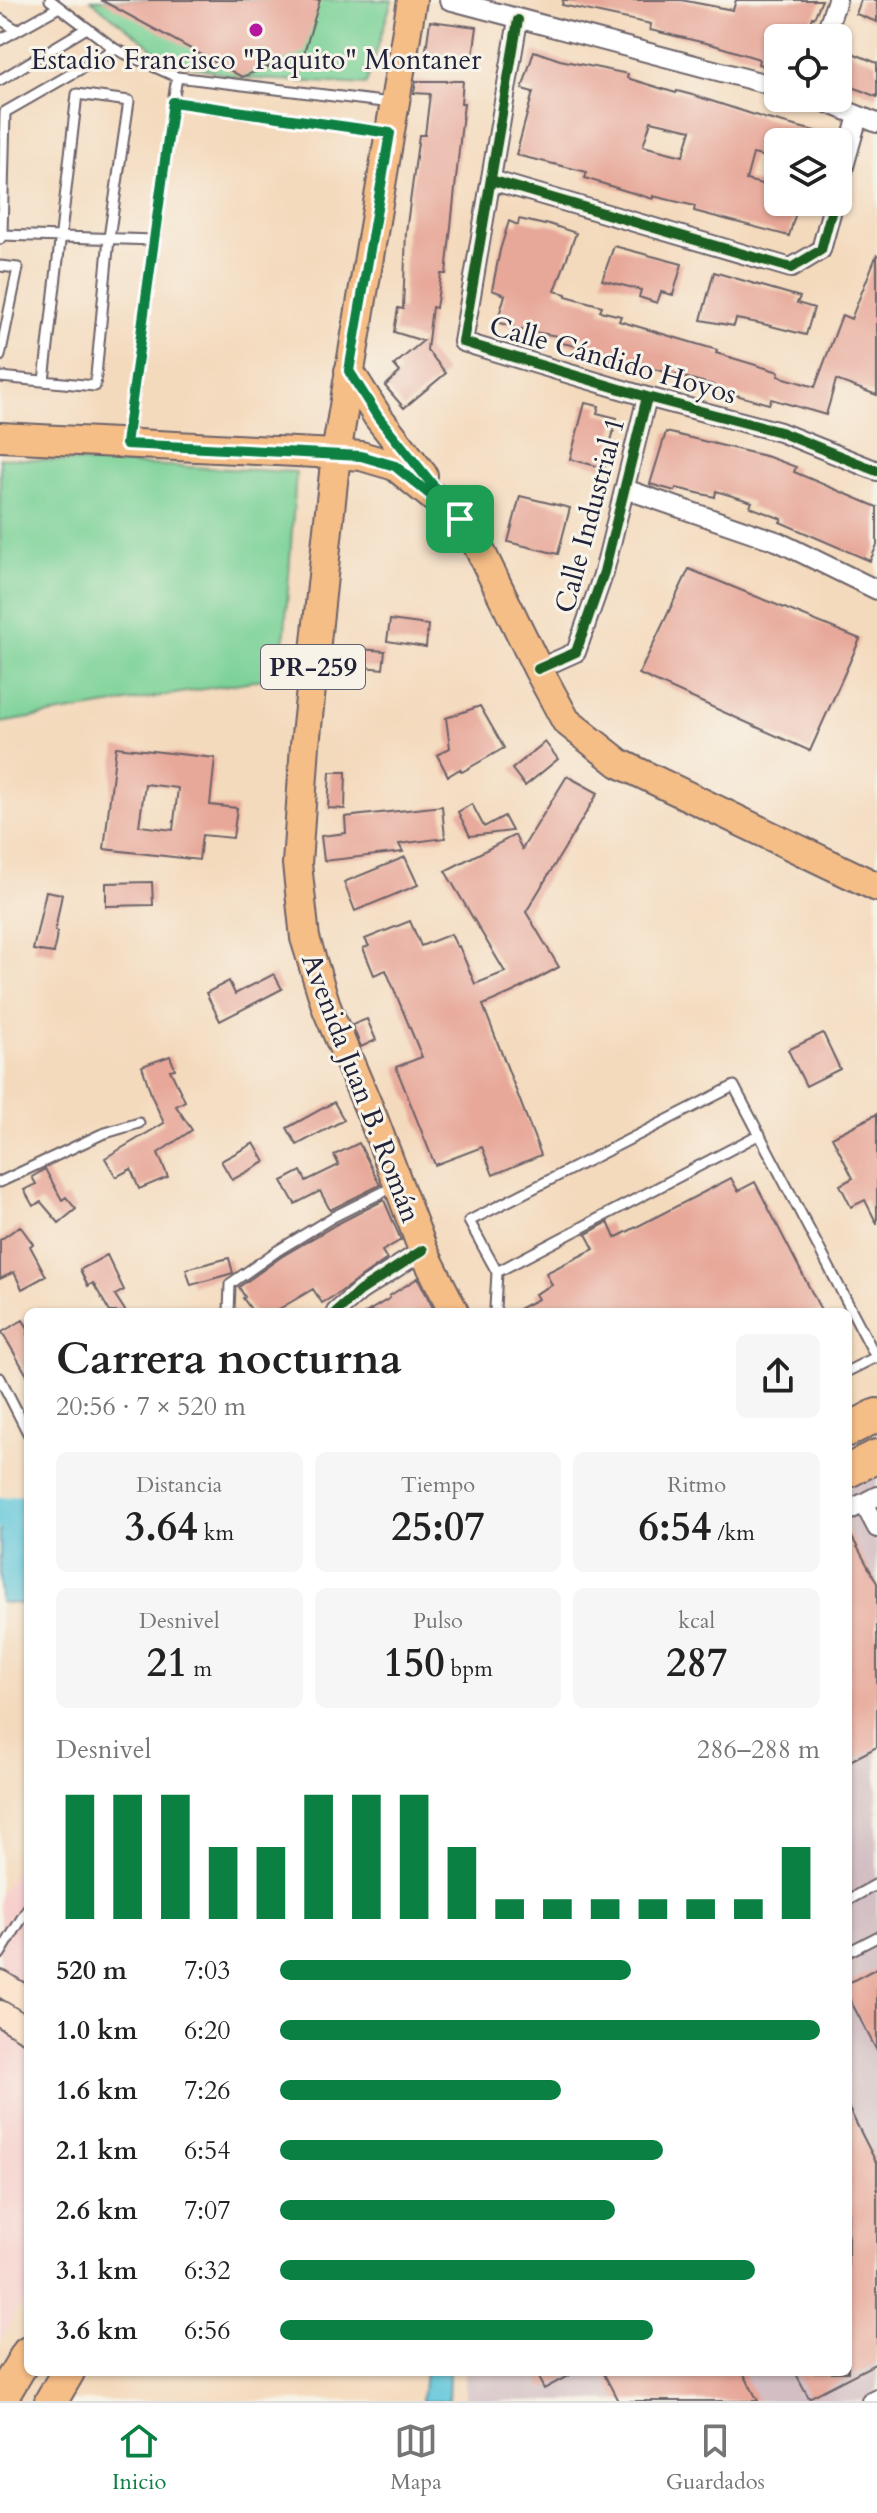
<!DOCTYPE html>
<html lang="es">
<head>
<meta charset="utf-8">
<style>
	:root { --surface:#fff; --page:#f6f6f6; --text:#222; --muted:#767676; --line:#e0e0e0; --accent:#0b8043 }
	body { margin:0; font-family:Cardo,serif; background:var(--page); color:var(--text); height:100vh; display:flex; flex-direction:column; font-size:30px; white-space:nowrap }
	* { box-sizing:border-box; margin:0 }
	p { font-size:26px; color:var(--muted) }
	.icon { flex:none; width:44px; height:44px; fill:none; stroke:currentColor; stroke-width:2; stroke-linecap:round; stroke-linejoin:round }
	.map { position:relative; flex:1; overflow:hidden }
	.sheet { position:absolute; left:24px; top:1308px; width:828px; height:1068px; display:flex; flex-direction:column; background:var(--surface); border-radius:12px; box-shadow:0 2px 6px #0004 }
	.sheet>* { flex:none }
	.fabs { position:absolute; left:764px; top:24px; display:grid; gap:16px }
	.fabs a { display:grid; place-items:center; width:88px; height:88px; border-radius:12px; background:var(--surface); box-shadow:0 2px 6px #0004; font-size:40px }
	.pin { position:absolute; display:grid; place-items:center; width:68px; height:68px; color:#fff; margin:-34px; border-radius:16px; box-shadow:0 4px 12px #0006 }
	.round { display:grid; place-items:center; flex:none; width:84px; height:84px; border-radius:12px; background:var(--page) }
	.headline { display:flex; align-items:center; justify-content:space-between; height:136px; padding:0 32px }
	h1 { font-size:44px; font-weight:600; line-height:60px }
	.metrics { display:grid; grid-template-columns:repeat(3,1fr); gap:12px; height:136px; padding:8px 32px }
	.metrics div { display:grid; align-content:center; border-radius:12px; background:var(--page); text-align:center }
	.metrics b { font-size:40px; font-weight:600 }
	.metrics small { font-size:22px; font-weight:400 }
	.metrics p { font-size:22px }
	.chart { height:224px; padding:16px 32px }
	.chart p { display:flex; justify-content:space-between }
	.chart svg { width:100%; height:144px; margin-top:8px; stroke:var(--accent); stroke-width:6 }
	ul { padding:0 32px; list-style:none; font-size:26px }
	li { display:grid; grid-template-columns:128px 96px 1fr; align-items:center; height:60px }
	li i { height:20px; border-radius:10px; background:var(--accent) }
	.dock { display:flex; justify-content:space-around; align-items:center; height:112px; border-top:2px solid var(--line); background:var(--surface); font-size:22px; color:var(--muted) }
	.dock a { display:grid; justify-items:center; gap:4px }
	.dock .current { color:var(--accent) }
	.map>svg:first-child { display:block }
	.built { fill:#f7d0cd }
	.industrial { fill:#d2bec3 }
	.green { fill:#79d196; stroke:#4e7a68; stroke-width:2 }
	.water { fill:#5ec6da; stroke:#40748a; stroke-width:2 }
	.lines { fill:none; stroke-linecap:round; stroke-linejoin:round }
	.river { stroke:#5ec6da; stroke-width:32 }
	.building { fill:#e7a799; fill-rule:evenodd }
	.lane-casing { stroke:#6c6268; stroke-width:13 }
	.street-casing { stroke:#6c6268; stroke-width:22 }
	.secondary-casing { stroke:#6c6268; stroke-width:28 }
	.primary-casing { stroke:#6c6268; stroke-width:32 }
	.highway-casing { stroke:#6c6268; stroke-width:36 }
	.lane { stroke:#fff; stroke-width:9 }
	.street { stroke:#fff; stroke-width:18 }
	.secondary { stroke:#fbe5cf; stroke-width:24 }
	.primary { stroke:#f6be87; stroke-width:28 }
	.highway { stroke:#f6be87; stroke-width:32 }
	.cycleway-casing { stroke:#f7f3e8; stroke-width:15 }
	.cycleway { stroke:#1b5e20; stroke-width:10 }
	.route-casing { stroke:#fff; stroke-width:16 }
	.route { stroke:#0b8043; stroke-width:10 }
	.poi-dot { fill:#b5179e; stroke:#f7f3e8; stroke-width:3 }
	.labels { text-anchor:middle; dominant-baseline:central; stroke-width:6; stroke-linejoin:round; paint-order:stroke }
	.shield { fill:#f7f3e8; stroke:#62616f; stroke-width:2 }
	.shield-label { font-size:26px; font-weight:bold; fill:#22223b }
	.poi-label { font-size:28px; fill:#22223b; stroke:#f7f3e8 }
	.street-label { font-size:28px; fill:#22223b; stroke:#f7f3e8 }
</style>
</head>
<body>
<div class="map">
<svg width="877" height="2401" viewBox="0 0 877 2401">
	<rect width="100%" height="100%" fill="#f7f3e8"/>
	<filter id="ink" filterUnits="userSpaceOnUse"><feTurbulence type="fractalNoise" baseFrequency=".0125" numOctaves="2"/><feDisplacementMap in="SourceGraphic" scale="16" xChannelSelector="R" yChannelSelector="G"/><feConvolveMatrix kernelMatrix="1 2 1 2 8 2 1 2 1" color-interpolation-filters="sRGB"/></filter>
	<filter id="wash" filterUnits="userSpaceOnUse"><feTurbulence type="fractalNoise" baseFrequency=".006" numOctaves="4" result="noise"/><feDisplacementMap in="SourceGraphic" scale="32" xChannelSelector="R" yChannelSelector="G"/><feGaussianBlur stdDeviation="1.8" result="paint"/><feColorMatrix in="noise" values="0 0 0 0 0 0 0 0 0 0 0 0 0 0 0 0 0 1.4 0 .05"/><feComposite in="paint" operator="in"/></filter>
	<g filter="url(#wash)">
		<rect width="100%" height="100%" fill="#f4dabd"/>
		<path class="built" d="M28 1852V2292L0 2341V1894Z"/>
		<path class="industrial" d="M877 1471V2401H465V2372H848V1487Z"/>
		<path class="green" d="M91 0H392L366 85 240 78 167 60Z
			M0 458 296 472 282 676 0 723Z"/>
		<path class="water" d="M0 1519 28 1521V1605L0 1602Z
			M425 2372H449L448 2401H422Z"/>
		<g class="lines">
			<path class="river" d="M0 1514 28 1510"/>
		</g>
		<g id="blocks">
			<path class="building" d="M101 0H320L304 53 242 77Z
				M563 0H681L733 10 736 0H822L814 18 812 17 805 38H778V70L758 64 759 59 714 45 650 30 651 24 562 5Z
				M861 0H877V22L856 14Z
				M430 21 477 27 472 63 425 57Z
				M845 50 877 63V97L838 81V67Z
				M534 51 560 60 628 74 627 78 676 93 677 91 696 96 764 118 838 137 837 142H778V160L753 154 746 180 778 188V202H799L789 236 694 211 695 206 653 196V199L623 190 585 178 587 172 516 155 533 92 522 89ZM651 121 691 130 683 156 643 146Z
				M416 81H463L461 103H464L446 274H441L436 308 432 307 427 350 446 373 404 408 385 386 400 372 394 365 423 341 394 332 398 308 403 309 406 232 419 135H425L430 94 414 93Z
				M519 219 545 225 546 223 576 233 555 291 566 294V296L602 306 600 311 621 316 619 321 717 350 716 353 779 372 778 376 815 387 842 315 851 319 877 254V395L836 380 826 415 771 399 769 404 743 397 712 388 713 385 613 358 609 366 597 362 600 351 562 343 564 337 522 330 497 322 505 295 492 290 500 250 509 221 518 225Z
				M614 246 682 264 673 295 661 292 657 303 639 297 641 290 602 280Z
				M714 272 800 297 797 303 814 308 806 335 763 324 736 319 734 326 701 320Z
				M585 403 599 406 597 413 617 418 604 468 570 459Z
				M666 432 769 457 796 467 794 472 877 507V545L870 561 780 522 782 519 750 507 752 502 716 491 715 497 676 488 675 491 650 484Z
				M520 496 570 508 558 554 508 542Z
				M689 569 860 639 810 751 639 674Z
				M390 620 428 625 426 647 387 641Z
				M345 648 385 651 383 669 343 665Z
				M480 706 504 748 462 772 460 769 448 776 437 755 450 748 446 718Z
				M545 742 558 759 525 786 512 769Z
				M116 747 215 758 210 805 237 808 233 838 202 835 199 860 104 849ZM145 784 178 788 173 830 139 826Z
				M330 772H346L345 809 328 808Z
				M567 776 598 793 526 912 559 967 513 992 483 1005 541 1155 493 1175 482 1147 435 1165 396 1067 422 1057 386 970 374 975 363 948 369 946 365 939 410 921 421 946 451 934 457 947 459 946 475 984 505 972 445 871 515 835 522 849Z
				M472 804 484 827 504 816 512 831 470 836 458 812Z
				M442 806 445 838 399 844 403 852 324 861 321 836 346 833 345 817Z
				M405 857 418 885 355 911 344 882Z
				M152 882 153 905 106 906V883Z
				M46 891 62 894 55 931 57 932 54 953 33 950Z
				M274 974 282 989 220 1021 206 993 229 981 235 994Z
				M367 1019 376 1040 361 1047 352 1025Z
				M823 1033 840 1069 806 1086 788 1050Z
				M170 1056 175 1069 170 1070 185 1101 176 1106 192 1130 158 1153 168 1177 139 1189 131 1169 116 1177 105 1158 164 1123 152 1097 142 1066Z
				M334 1102 344 1120 297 1145 287 1128Z
				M877 1114V1224L865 1200 851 1207 840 1185 853 1178 832 1137Z
				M254 1143 265 1162 232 1180 221 1161Z
				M359 1143 380 1185 330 1210 320 1191 295 1204 282 1181 301 1171 306 1181 339 1165 334 1155Z
				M45 1169 62 1200 66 1197 76 1209 59 1223 41 1202 33 1206 24 1190 36 1184 32 1177Z
				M731 1178 738 1191 755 1182 822 1312H513L538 1299 535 1294 552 1285 546 1273 594 1249 586 1234 608 1222 615 1238Z
				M384 1200 401 1240 382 1251 387 1259 339 1293 322 1303 313 1289 274 1312H253L243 1298 245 1297 239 1287 281 1257 337 1224Z
				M20 1226 33 1244 30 1246 46 1276 22 1289 14 1272 0 1279V1240Z
				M107 1255 124 1290 115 1295 126 1312H110L93 1283 88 1286 80 1270Z
				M229 1258 233 1273 191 1285 186 1269Z
				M418 1278 435 1312H367L390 1298 389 1296Z
				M23 1320 28 1328V1377L2 1332Z
				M848 1530 877 1583V1747L848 1762Z
				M877 1968V2051L848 1996V1983Z
				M848 2107 877 2164V2363L809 2398 795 2372H848Z
				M535 2372H575L544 2389Z
				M603 2372H743L758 2401H618Z"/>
		</g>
	</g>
	<g filter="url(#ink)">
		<use href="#blocks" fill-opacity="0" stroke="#6c6268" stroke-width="2"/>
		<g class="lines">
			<g class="lane-casing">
				<path id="lane" d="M50 0 115 49 177 77
					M0 19 17 30
					M0 40 59 7
					M0 80 87 28
					M173 102 177 77 391 103
					M2 235 5 112 115 49
					M0 239 2 235 154 240
					M0 266 18 268 0 356
					M0 377 95 386 109 238 129 101 77 94 44 381
					M127 440 173 102 386 132
					M760 1134 497 1272 469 1221 734 1086 876 1357 877 1358
					M0 1182 102 1134 139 1123
					M497 1272 495 1308 497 1312
					M229 1312 230 1284 277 1251 333 1217 395 1186
					M848 1371 876 1357
					M0 1378 28 1433
					M848 1900 877 1884
					M848 1952 877 1937
					M0 1954 28 1908"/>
			</g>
			<g class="street-casing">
				<path id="street" d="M449 0 778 87
					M518 20 463 342 647 397 780 432 877 471
					M824 38 837 0
					M815 98 877 123
					M491 180 791 268 821 250 834 202
					M838 188 858 116
					M625 489 779 542 877 590
					M538 669 576 652 604 572 647 397
					M336 1312 360 1291 423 1250
					M864 1503 877 1528
					M848 1511 877 1496
					M871 2401 877 2398"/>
			</g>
			<g class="secondary-casing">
				<path id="secondary" d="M0 1983 28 2000
					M0 2013 28 2030"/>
			</g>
			<g class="primary-casing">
				<path id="primary" d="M412 0 336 454 305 745 297 864 305 938 327 1009 373 1118 423 1250 454 1312
					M349 371 378 417 423 475
					M0 437 336 454 361 456 395 466 460 519 477 544 538 669 566 721 619 763 877 887"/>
			</g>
			<g class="highway-casing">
				<path id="highway" d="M848 1430 877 1415
					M848 1471 877 1456
					M0 2400 28 2353
					M51 2401 68 2372"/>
			</g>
			<use href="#lane" class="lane"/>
			<use href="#street" class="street"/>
			<use href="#secondary" class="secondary"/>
			<use href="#primary" class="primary"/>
			<use href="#highway" class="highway"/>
			<g class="cycleway-casing">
				<path id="cycleway" d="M518 20 463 342 647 397 780 432 877 471
					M491 180 791 268 821 250 834 202
					M538 669 576 652 604 572 647 397
					M336 1312 360 1291 423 1250"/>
			</g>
			<use href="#cycleway" class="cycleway"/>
		</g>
	</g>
	<g class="lines" filter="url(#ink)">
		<g class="route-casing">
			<path id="route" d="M173 102 390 133 349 371 378 417 460 519 395 466 361 456 126 444Z"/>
		</g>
		<use href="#route" class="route"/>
	</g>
	<circle class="poi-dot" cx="256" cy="30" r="8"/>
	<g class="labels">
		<rect class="shield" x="261" y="645" width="104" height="44" rx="6"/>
		<g class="shield-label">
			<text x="313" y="667">PR-259</text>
		</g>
		<g class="poi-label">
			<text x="256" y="60">Estadio Francisco "Paquito" Montaner</text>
		</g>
		<g class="street-label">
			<text transform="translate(613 360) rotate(16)">Calle Cándido Hoyos</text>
			<text transform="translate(590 515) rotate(-75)">Calle Industrial 1</text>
			<text transform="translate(361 1088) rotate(69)">Avenida Juan B. Román</text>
		</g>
	</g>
</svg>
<div class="fabs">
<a><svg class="icon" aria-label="locate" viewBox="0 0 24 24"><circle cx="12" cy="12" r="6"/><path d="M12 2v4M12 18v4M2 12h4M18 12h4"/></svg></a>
<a><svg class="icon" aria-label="layers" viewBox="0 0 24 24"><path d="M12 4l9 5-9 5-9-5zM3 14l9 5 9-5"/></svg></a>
</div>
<div class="pin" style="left:460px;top:519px;background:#1e9e55"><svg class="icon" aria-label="arrive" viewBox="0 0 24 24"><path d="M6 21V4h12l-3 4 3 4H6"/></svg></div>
<section class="sheet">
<div class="headline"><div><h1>Carrera nocturna</h1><p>20:56 · 7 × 520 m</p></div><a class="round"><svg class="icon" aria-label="share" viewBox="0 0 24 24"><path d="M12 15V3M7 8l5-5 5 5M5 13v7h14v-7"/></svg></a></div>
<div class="metrics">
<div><p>Distancia</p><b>3.64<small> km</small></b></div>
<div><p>Tiempo</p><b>25:07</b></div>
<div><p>Ritmo</p><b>6:54<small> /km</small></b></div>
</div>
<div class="metrics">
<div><p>Desnivel</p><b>21<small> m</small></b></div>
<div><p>Pulso</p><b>150<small> bpm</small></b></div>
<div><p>kcal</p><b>287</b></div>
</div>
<div class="chart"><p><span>Desnivel</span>286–288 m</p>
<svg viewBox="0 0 160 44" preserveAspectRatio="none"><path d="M5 44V6M15 44V6M25 44V6M35 44V22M45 44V22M55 44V6M65 44V6M75 44V6M85 44V22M95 44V38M105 44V38M115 44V38M125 44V38M135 44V38M145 44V38M155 44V22"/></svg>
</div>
<ul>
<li><b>520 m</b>7:03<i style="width:65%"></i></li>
<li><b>1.0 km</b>6:20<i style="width:100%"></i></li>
<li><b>1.6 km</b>7:26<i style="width:52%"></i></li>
<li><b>2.1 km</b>6:54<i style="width:71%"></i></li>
<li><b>2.6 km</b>7:07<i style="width:62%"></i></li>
<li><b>3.1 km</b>6:32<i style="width:88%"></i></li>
<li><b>3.6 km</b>6:56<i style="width:69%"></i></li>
</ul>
</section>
</div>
<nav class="dock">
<a class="current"><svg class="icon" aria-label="home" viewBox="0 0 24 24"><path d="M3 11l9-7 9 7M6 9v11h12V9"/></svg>Inicio</a>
<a><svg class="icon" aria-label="map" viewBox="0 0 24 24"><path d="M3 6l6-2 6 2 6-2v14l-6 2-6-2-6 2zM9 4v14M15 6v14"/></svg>Mapa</a>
<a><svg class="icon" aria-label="saved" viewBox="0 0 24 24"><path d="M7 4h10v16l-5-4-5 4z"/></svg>Guardados</a>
</nav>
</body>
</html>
